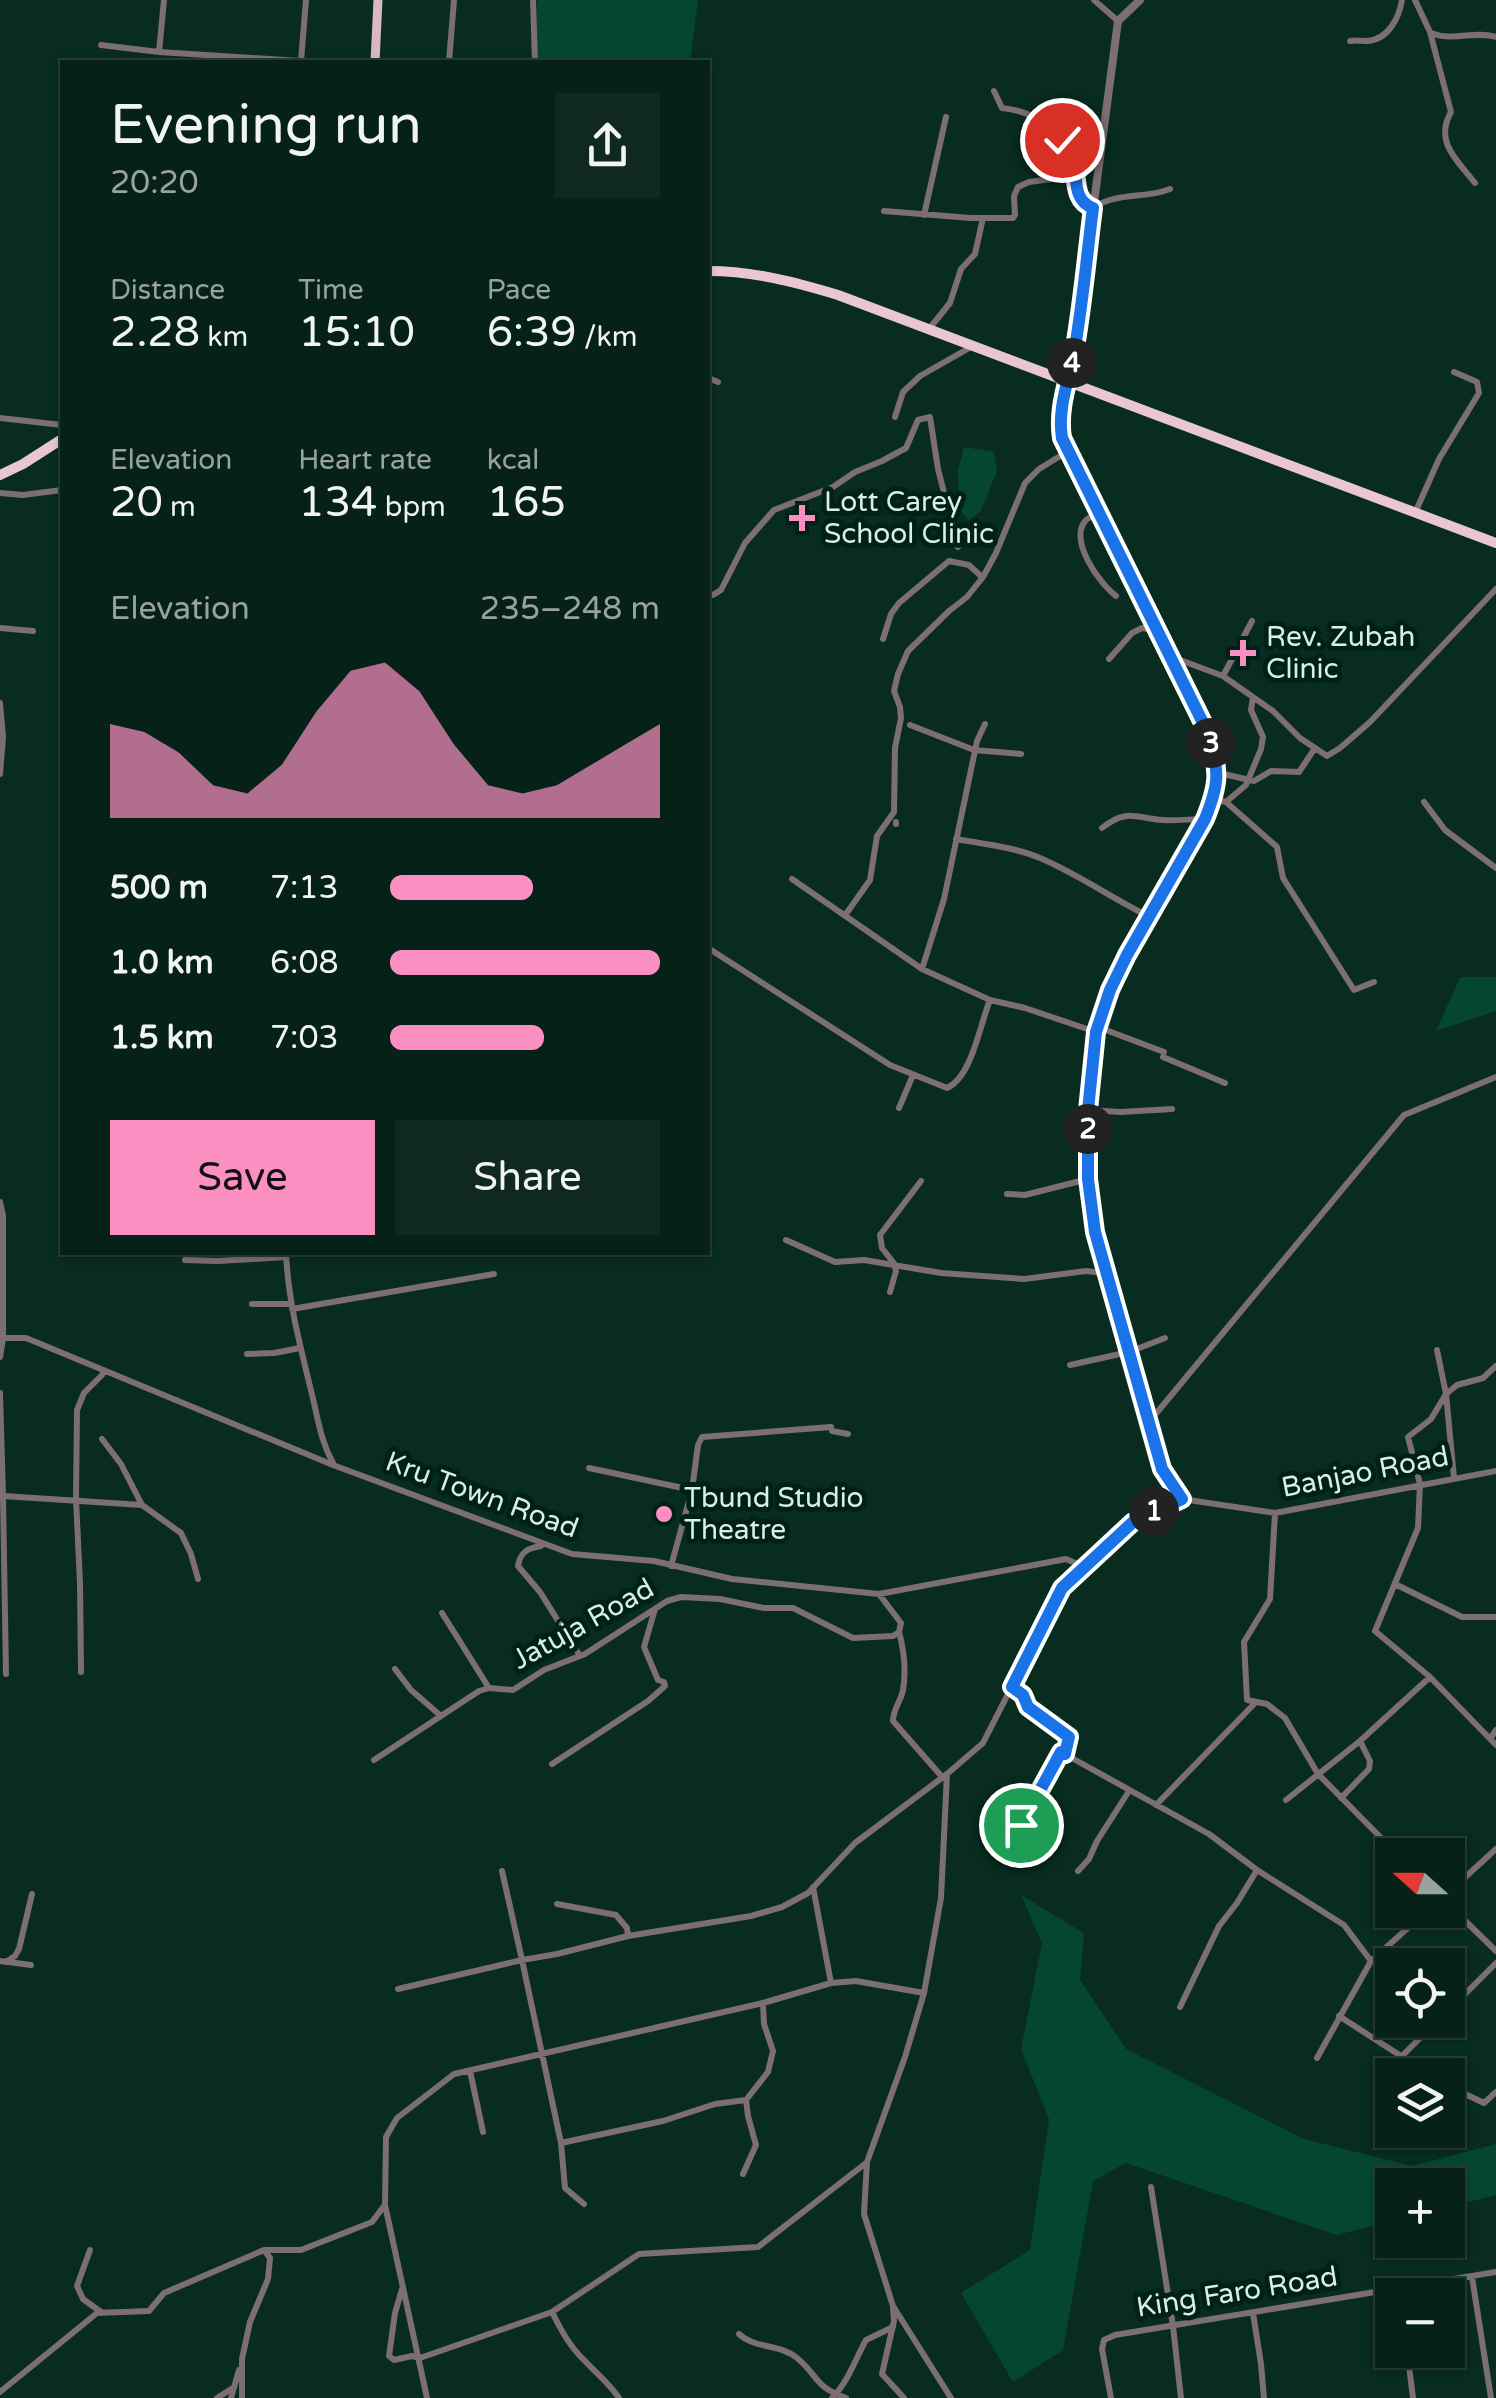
<!DOCTYPE html>
<html lang="en">
<head>
<meta charset="utf-8">
<style>
	:root { --surface:#062117; --page:#0f2920; --text:#f1f3f6; --muted:#98a3a1; --line:#273e36; --accent:#fc8fc2 }
	body { margin:0; font-family:"Varela Round",sans-serif; background:var(--page); color:var(--text); height:100vh; display:flex; flex-direction:column; font-size:38px; white-space:nowrap }
	* { box-sizing:border-box; margin:0 }
	p { font-size:32px; color:var(--muted) }
	.icon { flex:none; width:55px; height:55px; fill:none; stroke:currentColor; stroke-width:2; stroke-linecap:round; stroke-linejoin:round }
	.map { position:relative; flex:1; overflow:hidden }
	.drawer { position:absolute; left:60px; top:60px; width:650px; height:1195px; display:flex; flex-direction:column; background:var(--surface); border-radius:0px; box-shadow:0 2px 8px #0004,0 0 0 2px var(--line) }
	.drawer>* { flex:none }
	.needle { width:65px; rotate:291deg }
	.tools { position:absolute; left:1375px; top:1838px; display:grid; gap:20px }
	.tools a { display:grid; place-items:center; width:90px; height:90px; border-radius:0px; background:var(--surface); box-shadow:0 2px 8px #0004,0 0 0 2px var(--line); font-size:50px }
	.pin { position:absolute; display:grid; place-items:center; width:85px; height:85px; color:#fff; margin:-42px; border:5px solid #fff; border-radius:50%; box-shadow:0 2px 10px #0007 }
	.km { position:absolute; width:50px; height:50px; margin:-25px; border-radius:50%; background:#222; color:#fff; font-size:28px; line-height:50px; text-align:center }
	.round { display:grid; place-items:center; flex:none; width:105px; height:105px; border-radius:0px; background:var(--page) }
	.headline { display:flex; align-items:center; justify-content:space-between; height:170px; padding:0 50px }
	h1 { font-size:55px; font-weight:600; line-height:75px }
	.metrics { display:grid; grid-template-columns:repeat(3,1fr); gap:15px; height:170px; padding:10px 50px }
	.metrics div { display:grid; align-content:center }
	.metrics b { font-size:42px; font-weight:600 }
	.metrics small { font-size:28px; font-weight:400 }
	.metrics p { font-size:28px }
	.chart { height:280px; padding:20px 50px }
	.chart p { display:flex; justify-content:space-between }
	.chart svg { width:100%; height:180px; margin-top:10px; fill:var(--accent); opacity:.7 }
	.cta { display:flex; gap:20px; margin-top:auto; padding:20px 50px }
	.cta a { flex:1; height:115px; border-radius:0px; background:var(--accent); color:#111; font-size:40px; font-weight:600; line-height:115px; text-align:center }
	.cta a+a { background:var(--page); color:var(--text) }
	ul { padding:0 50px; list-style:none; font-size:32px }
	li { display:grid; grid-template-columns:160px 120px 1fr; align-items:center; height:75px }
	li i { height:25px; border-radius:12px; background:var(--accent) }
	.map>svg:first-child { display:block }
	.green { fill:#054632 }
	.lines { fill:none; stroke-linecap:round; stroke-linejoin:round }
	.minor { stroke:#7d6e74; stroke-width:6 }
	.tertiary { stroke:#7d6e74; stroke-width:8 }
	.primary { stroke:#d8b8c5; stroke-width:9 }
	.trunk { stroke:#eac6d5; stroke-width:10 }
	.route-casing { stroke:#fff; stroke-width:20 }
	.route { stroke:#1a73e8; stroke-width:12 }
	.poi-dot { fill:#fc8fc2; stroke:#002216; stroke-width:4 }
	.labels { text-anchor:middle; dominant-baseline:central; stroke-width:10; stroke-linejoin:round; paint-order:stroke }
	.poi-label { font-size:28px; fill:#dbeee5; stroke:#002216; text-anchor:start }
	.street-label { font-size:28px; fill:#dbeee5; stroke:#002216 }
</style>
</head>
<body>
<div class="map">
<svg width="1496" height="2398" viewBox="0 0 1496 2398">
	<rect width="100%" height="100%" fill="#082c1f"/>
	<path class="green" d="M537 0H698L690 62H537Z
		M964 447 994 452 997 471 981 511 969 520 959 509 958 470Z
		M1460 977H1496V1011L1436 1031Z
		M1021 1895 1084 1933 1080 1980 1126 2049 1304 2139 1412 2166 1496 2144V2195L1448 2207V2185H1392V2221L1337 2235 1126 2163 1093 2181 1063 2350 1013 2382 961 2293 1030 2250 1049 2119 1021 2049 1042 1943Z"/>
	<g class="lines">
		<path class="minor" d="M533 0 535 62
			M1094 0 1118 21
			M1415 0 1430 32 1451 112C1434 142 1457 160 1475 183
			M1431 33C1453 42 1474 30 1496 37
			M1350 41C1356 40 1361 41 1367 41 1388 40 1399 18 1402 0
			M101 45 159 52 315 62
			M159 52 164 0
			M301 61 306 0
			M449 62 454 0
			M994 91 1002 108C1030 111 1059 126 1071 152 1074 160 1074 170 1074 178
			M884 211 971 218H1013L1015 215 1014 196 1018 187 1029 182 1052 179 1056 173 1074 178 1081 201 1093 208C1116 192 1145 199 1170 189
			M924 215 946 117
			M929 329 950 303 961 269 975 254 983 218
			M708 378 718 382
			M1068 382C1062 402 1058 417 1062 438L1209 735C1219 772 1221 782 1205 819L1127 955 1110 990 1096 1032 1088 1110V1179L1095 1232 1162 1469 1182 1499 1275 1513 1496 1471
			M895 417 903 392 920 376 971 347
			M0 418 62 425
			M0 493 23 495 62 490
			M1100 512C1098 513 1088 518 1086 520 1068 540 1099 583 1116 596
			M1415 513 1439 459 1479 393 1477 382 1454 372
			M708 594 713 595 721 590 745 543 774 510 833 487 855 472 882 461 906 448 918 420 930 417 938 469 958 547
			M0 628 33 631
			M883 639 891 614 899 603 949 561 969 565 982 577
			M1172 657 1223 676 1273 711 1300 738 1327 756 1340 748 1370 722 1496 589
			M1109 659 1132 633 1142 628 1158 631
			M1223 676 1252 621
			M0 703 3 737 0 774
			M910 725 974 750 1021 754
			M1219 773 1254 781 1271 771 1299 772 1315 748
			M1213 799 1226 802 1277 847 1283 878 1354 990 1374 982
			M1226 802 1246 785 1261 749 1263 737 1251 710 1253 697
			M1424 802 1445 830 1496 868
			M896 824V822
			M1102 828C1127 808 1135 818 1163 820 1176 821 1191 819 1204 819
			M956 839C983 844 1014 847 1040 858 1078 874 1113 899 1150 917
			M792 879 922 969 990 1000 1025 1008 1096 1032
			M846 914 870 880 877 836 894 812 895 748 901 718 900 707 894 691 898 674 908 651 949 611 967 597 983 577 996 553 1025 483 1039 469 1070 450
			M708 948 890 1065 947 1088C972 1077 980 1024 990 1000
			M922 969 944 899 977 741 985 724
			M1098 1027 1164 1052
			M1163 1057 1225 1083
			M899 1108 913 1075
			M1088 1110 1121 1112 1172 1109
			M1007 1194 1025 1195 1088 1179
			M0 1202 3 1216V1339L0 1357
			M786 1240 835 1262 864 1260 941 1273 1024 1279 1086 1271 1105 1273
			M286 1252C288 1304 302 1352 314 1403 319 1425 322 1443 333 1463
			M185 1260 218 1261 286 1257
			M896 1266 882 1248 880 1235 921 1181
			M890 1292 896 1271 895 1267
			M252 1304H291
			M292 1309 494 1274
			M0 1338H26L333 1465 572 1554 654 1561 732 1579 879 1594 1066 1559 1085 1567
			M1437 1350 1446 1394 1454 1478
			M247 1354 274 1353 300 1348
			M1070 1365 1129 1352 1165 1338
			M0 1393 3 1496
			M1149 1422 1404 1115 1496 1077
			M832 1431 848 1434
			M102 1439 121 1464 142 1505 181 1533 191 1554 198 1579
			M589 1468 692 1490
			M1275 1513 1270 1599 1244 1642 1247 1700 1267 1704 1285 1718 1318 1774 1398 1855
			M541 1546C528 1548 520 1552 518 1566L540 1592 580 1656
			M671 1566 692 1490 698 1445 702 1437 831 1427
			M1395 1584 1462 1617H1496
			M442 1613 489 1688
			M899 1632C904 1650 906 1672 903 1690 901 1701 893 1709 893 1721L943 1778
			M395 1669 411 1690 441 1716
			M81 1672 80 1583 76 1499 77 1410 84 1393 102 1375 104 1370
			M6 1674 3 1496 142 1505
			M1430 1677 1496 1745
			M1011 1687 1023 1695 1028 1707 1069 1737 1065 1754
			M1490 1739 1496 1730
			M374 1760 479 1691 489 1688 513 1690 544 1670 585 1654 667 1601 681 1597 720 1599 764 1608H793L853 1638 893 1636 899 1632 901 1623 879 1594
			M552 1764 648 1701 665 1686 664 1682 658 1680 644 1647 655 1609
			M947 1774 941 1898 924 1993 905 2057 867 2162 864 2214 893 2306 951 2398
			M1341 1798 1369 1769 1370 1761 1360 1741
			M1286 1800 1360 1741 1430 1677 1375 1631 1418 1528 1420 1484 1408 1437 1431 1419 1446 1394 1457 1385 1483 1378 1496 1366
			M1156 1805 1255 1703
			M1006 1839 1021 1825 1061 1752 1209 1834 1257 1870 1344 1925 1371 1961
			M1078 1871 1089 1859 1097 1841 1129 1791
			M813 1887 831 1983
			M1448 1893 1496 1849
			M557 1904 616 1915 627 1928 628 1936
			M1448 1904 1496 1951
			M0 1961 31 1965
			M6 1962 15 1956 19 1949 32 1894
			M398 1989 522 1960 502 1871
			M1180 2007 1219 1926 1237 1903 1257 1870
			M1448 2011 1496 1963
			M1339 2016 1404 2058 1437 2075
			M1402 2056 1438 2020
			M1317 2058 1371 1961 1428 1910
			M470 2071 483 2132
			M1448 2082 1463 2093 1484 2103 1496 2092
			M561 2143 663 2121 715 2104 746 2100
			M743 2174 756 2145 748 2116 746 2100 768 2072 773 2051 764 2024 763 2004
			M1151 2187 1173 2326 1181 2398
			M584 2204 565 2188 561 2143 522 1960 557 1954 628 1936 751 1916 782 1907 808 1893 855 1843 947 1774 983 1743 1062 1588 1133 1521 1182 1499
			M90 2250 77 2286 83 2299 101 2312
			M1472 2277 1491 2398
			M402 2289 395 2313 389 2356 394 2360 412 2356 420 2358 552 2312 639 2254 758 2247 866 2163
			M893 2309 894 2321 882 2374 904 2398
			M552 2312C561 2330 570 2347 585 2361 597 2374 609 2383 619 2398
			M1253 2313 1261 2364 1264 2398
			M739 2334C755 2349 781 2344 797 2358 819 2376 813 2386 846 2398
			M1407 2350 1413 2398
			M0 2392 97 2313 149 2311 164 2293 264 2250H301L372 2222 384 2206
			M217 2398 233 2388
			M231 2398 239 2370
			M242 2398V2359L250 2322 268 2279 270 2258 265 2251
			M427 2398 385 2205 386 2137 397 2118 454 2074 763 2003 831 1983 856 1981 924 1993
			M832 2398C848 2382 855 2360 866 2340L893 2327
			M1111 2398 1102 2349 1104 2340 1115 2335 1496 2272"/>
		<path class="tertiary" d="M1068 382 1075 347 1118 21 1140 0"/>
		<path class="primary" d="M375 62 378 0"/>
		<path class="trunk" d="M708 271C753 271 795 282 838 295L1496 543
			M0 475 23 464 62 439"/>
	</g>
	<g class="lines">
		<g class="route-casing">
			<path id="route" d="M1021 1825 1061 1752 1065 1754 1069 1737 1028 1707 1023 1695 1012 1687 1062 1588 1133 1522 1182 1499 1162 1469 1095 1232 1088 1179V1110L1096 1032 1110 990 1127 955 1205 819C1220 782 1219 772 1209 735L1062 438C1057 406 1070 378 1075 347 1083 301 1087 254 1093 208 1070 199 1079 174 1072 155 1070 149 1066 145 1062 140"/>
		</g>
		<use href="#route" class="route"/>
	</g>
	<g class="poi-dot">
		<path d="M797 503h10v10h10v10h-10v10h-10v-10h-10v-10h10z"/>
		<path d="M1238 638h10v10h10v10h-10v10h-10v-10h-10v-10h10z"/>
		<circle cx="664" cy="1514" r="10"/>
	</g>
	<g class="labels">
		<g class="poi-label">
			<text x="824" y="502">Lott Carey<tspan x="824" dy="32">School Clinic</tspan></text>
			<text x="1266" y="637">Rev. Zubah<tspan x="1266" dy="32">Clinic</tspan></text>
			<text x="684" y="1498">Tbund Studio<tspan x="684" dy="32">Theatre</tspan></text>
		</g>
		<g class="street-label">
			<text transform="translate(1365 1472) rotate(-11)">Banjao Road</text>
			<text transform="translate(482 1495) rotate(20)">Kru Town Road</text>
			<text transform="translate(583 1624) rotate(-29)">Jatuja Road</text>
			<text transform="translate(1237 2292) rotate(-9)">King Faro Road</text>
		</g>
	</g>
</svg>
<div class="tools">
<a><svg class="needle" viewBox="-14 -14 28 28"><path d="M0-13l5 13h-10z" fill="#e53935"/><path d="M0 13l5-13h-10z" fill="#98a3a1"/></svg></a>
<a><svg class="icon" aria-label="locate" viewBox="0 0 24 24"><circle cx="12" cy="12" r="6"/><path d="M12 2v4M12 18v4M2 12h4M18 12h4"/></svg></a>
<a><svg class="icon" aria-label="layers" viewBox="0 0 24 24"><path d="M12 4l9 5-9 5-9-5zM3 14l9 5 9-5"/></svg></a>
<a>+</a>
<a>−</a>
</div>
<div class="pin" style="left:1021px;top:1825px;background:#1e9e55"><svg class="icon" aria-label="arrive" viewBox="0 0 24 24"><path d="M6 21V4h12l-3 4 3 4H6"/></svg></div>
<div class="pin" style="left:1062px;top:140px;background:#d93025"><svg class="icon" aria-label="check" viewBox="0 0 24 24"><path d="M5 12l5 5 9-10"/></svg></div>
<b class="km" style="left:1154px;top:1511px">1</b>
<b class="km" style="left:1088px;top:1129px">2</b>
<b class="km" style="left:1211px;top:743px">3</b>
<b class="km" style="left:1072px;top:363px">4</b>
<section class="drawer">
<div class="headline"><div><h1>Evening run</h1><p>20:20</p></div><a class="round"><svg class="icon" aria-label="share" viewBox="0 0 24 24"><path d="M12 15V3M7 8l5-5 5 5M5 13v7h14v-7"/></svg></a></div>
<div class="metrics">
<div><p>Distance</p><b>2.28<small> km</small></b></div>
<div><p>Time</p><b>15:10</b></div>
<div><p>Pace</p><b>6:39<small> /km</small></b></div>
</div>
<div class="metrics">
<div><p>Elevation</p><b>20<small> m</small></b></div>
<div><p>Heart rate</p><b>134<small> bpm</small></b></div>
<div><p>kcal</p><b>165</b></div>
</div>
<div class="chart"><p><span>Elevation</span>235–248 m</p>
<svg viewBox="0 0 160 44" preserveAspectRatio="none"><path d="M0 44V21L10 23L20 28L30 36L40 38L50 31L60 18L70 8L80 6L90 13L100 26L110 36L120 38L130 36L140 31L150 26L160 21V44z"/></svg>
</div>
<ul>
<li><b>500 m</b>7:13<i style="width:53%"></i></li>
<li><b>1.0 km</b>6:08<i style="width:100%"></i></li>
<li><b>1.5 km</b>7:03<i style="width:57%"></i></li>
</ul>
<div class="cta"><a>Save</a><a>Share</a></div>
</section>
</div>
</body>
</html>
